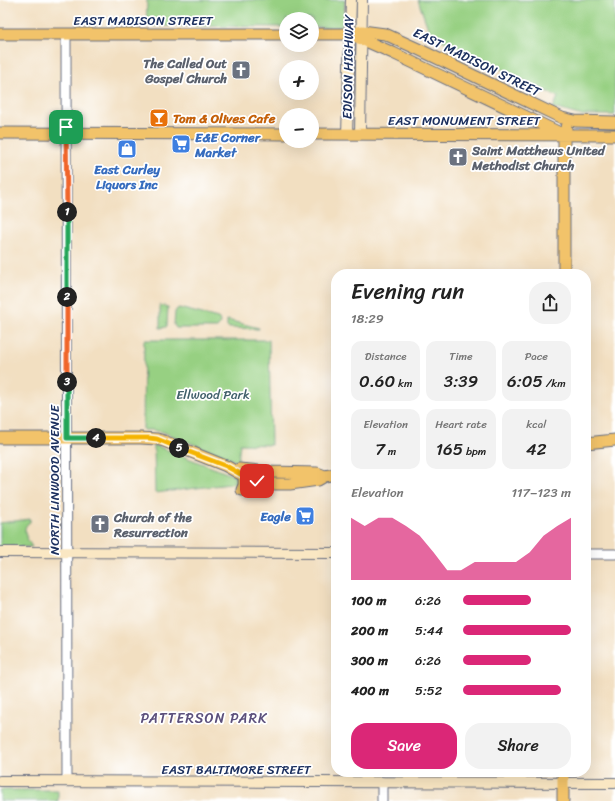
<!DOCTYPE html>
<html lang="en">
<head>
<meta charset="utf-8">
<style>
	:root { --surface:#fff; --page:#f2f2f2; --text:#222; --muted:#767676; --accent:#db2777 }
	body { margin:0; font-family:Sriracha,sans-serif; background:var(--page); color:var(--text); height:100vh; display:flex; flex-direction:column; font-size:15px; white-space:nowrap }
	* { box-sizing:border-box; margin:0 }
	p { font-size:13px; color:var(--muted) }
	.icon { flex:none; width:22px; height:22px; fill:none; stroke:currentColor; stroke-width:2; stroke-linecap:round; stroke-linejoin:round }
	.map { position:relative; flex:1; overflow:hidden }
	.sheet { position:absolute; left:331px; top:269px; width:260px; height:508px; display:flex; flex-direction:column; background:var(--surface); border-radius:16px; box-shadow:0 4px 16px #0002 }
	.sheet>* { flex:none }
	.buttons { position:absolute; left:279px; top:12px; display:grid; gap:8px }
	.buttons a { display:grid; place-items:center; width:40px; height:40px; border-radius:50%; background:var(--surface); box-shadow:0 4px 16px #0002; font-size:20px }
	.pin { position:absolute; display:grid; place-items:center; width:34px; height:34px; color:#fff; margin:-17px; border-radius:8px; box-shadow:0 2px 6px #0006 }
	.km { position:absolute; width:20px; height:20px; margin:-10px; border-radius:50%; background:#222; color:#fff; font-size:11px; line-height:20px; text-align:center }
	.round { display:grid; place-items:center; flex:none; width:42px; height:42px; border-radius:16px; background:var(--page) }
	.summary { display:flex; align-items:center; justify-content:space-between; height:68px; padding:0 20px }
	h1 { font-size:22px; font-weight:600; line-height:30px }
	.stats { display:grid; grid-template-columns:repeat(3,1fr); gap:6px; height:68px; padding:4px 20px }
	.stats div { display:grid; align-content:center; border-radius:10px; background:var(--page); text-align:center }
	.stats b { font-size:17px; font-weight:600 }
	.stats small { font-size:11px; font-weight:400 }
	.stats p { font-size:11px }
	.chart { height:112px; padding:8px 20px }
	.chart p { display:flex; justify-content:space-between }
	.chart svg { width:100%; height:72px; margin-top:4px; fill:var(--accent); opacity:.7 }
	.button { display:flex; gap:8px; margin-top:auto; padding:8px 20px }
	.button a { flex:1; height:46px; border-radius:16px; background:var(--accent); color:#fff; font-size:16px; font-weight:600; line-height:46px; text-align:center }
	.button a+a { background:var(--page); color:var(--text) }
	ul { padding:0 20px; list-style:none; font-size:13px }
	li { display:grid; grid-template-columns:64px 48px 1fr; align-items:center; height:30px }
	li i { height:10px; border-radius:5px; background:var(--accent) }
	.map>svg:first-child { display:block }
	.green { fill:#97d082; stroke:#598070 }
	.lines { fill:none; stroke-linecap:round; stroke-linejoin:round }
	.tertiary-casing { stroke:#666d81; stroke-width:11 }
	.secondary-casing { stroke:#666d81; stroke-width:12 }
	.primary-casing { stroke:#666d81; stroke-width:13 }
	.tertiary { stroke:#fff; stroke-width:9 }
	.secondary { stroke:#fae7c3; stroke-width:10 }
	.primary { stroke:#f2c36a; stroke-width:11 }
	.split-1-casing { stroke:#fff; stroke-width:8 }
	.split-2-casing { stroke:#fff; stroke-width:8 }
	.split-3-casing { stroke:#fff; stroke-width:8 }
	.split-4-casing { stroke:#fff; stroke-width:8 }
	.split-5-casing { stroke:#fff; stroke-width:8 }
	.split-6-casing { stroke:#fff; stroke-width:8 }
	.split-1 { stroke:#f0652b; stroke-width:5 }
	.split-2 { stroke:#22a559; stroke-width:5 }
	.split-3 { stroke:#f0652b; stroke-width:5 }
	.split-4 { stroke:#22a559; stroke-width:5 }
	.split-5 { stroke:#f5b400; stroke-width:5 }
	.split-6 { stroke:#f5b400; stroke-width:5 }
	.labels { text-anchor:middle; dominant-baseline:central; stroke-width:3.5; stroke-linejoin:round; paint-order:stroke }
	.street-label { font-size:13px; fill:#1b2f5e; stroke:#fff }
	.worship-label { font-size:13px; font-weight:bold; fill:#5b616d; stroke:#fff; text-anchor:start }
	.food-label { font-size:13px; font-weight:bold; fill:#c56008; stroke:#fff; text-anchor:start }
	.shop-label { font-size:13px; font-weight:bold; fill:#366cbe; stroke:#fff; text-anchor:start }
	.park-label { font-size:13px; fill:#405f69; stroke:#fff }
	.neighbourhood-label { font-size:14px; letter-spacing:1px; fill:#5c507c; stroke:#fff }
</style>
</head>
<body>
<div class="map">
<svg width="615" height="801" viewBox="0 0 615 801">
	<rect width="100%" height="100%" fill="#fff"/>
	<filter id="ink" filterUnits="userSpaceOnUse"><feTurbulence type="fractalNoise" baseFrequency=".025" numOctaves="2"/><feDisplacementMap in="SourceGraphic" scale="8" xChannelSelector="R" yChannelSelector="G"/><feConvolveMatrix kernelMatrix="1 2 1 2 8 2 1 2 1" color-interpolation-filters="sRGB"/></filter>
	<filter id="wash" filterUnits="userSpaceOnUse"><feTurbulence type="fractalNoise" baseFrequency=".012" numOctaves="4" result="noise"/><feDisplacementMap in="SourceGraphic" scale="16" xChannelSelector="R" yChannelSelector="G"/><feGaussianBlur stdDeviation="0.9" result="paint"/><feColorMatrix in="noise" values="0 0 0 0 0 0 0 0 0 0 0 0 0 0 0 0 0 1.4 0 .05"/><feComposite in="paint" operator="in"/></filter>
	<g filter="url(#wash)">
		<rect width="100%" height="100%" fill="#f2dfc1"/>
		<path class="green" d="M147 0H345L344 22 340 27H312V19H286V27L146 26Z
			M418 0H615V115H579L553 108 558 97 430 34Z
			M160 305 168 307 167 326 166 327 160 328Z
			M179 308 218 318C221 320 220 326 217 328H176L174 325 175 312 177 309Z
			M227 320 259 328V329L230 328 227 327Z
			M144 340H269L271 445 240 444 238 462 163 432 152 430H143Z
			M154 445 237 477 239 479C238 483 234 483 230 484L155 493Z
			M30 519V522C20 528 27 539 32 547H0V523Z
			M0 790H58V801H0Z"/>
	</g>
	<g filter="url(#ink)">
		<g class="lines">
			<g class="tertiary-casing">
				<path id="tertiary" d="M66 34 67 781
					M586 554H615
					M382 801V782"/>
			</g>
			<g class="secondary-casing">
				<path id="secondary" d="M347 134 351 0
					M360 134 362 0
					M0 552 336 553
					M0 781 615 783"/>
			</g>
			<g class="primary-casing">
				<path id="primary" d="M0 34H286
					M312 34H350L362 31 385 34 418 49 562 118 575 121 615 122
					M350 34 393 53 560 133
					M0 133 286 134
					M312 134 615 135
					M564 274V135L566 128
					M0 438H141L157 439 164 441 226 466 244 476 269 484H290L318 480 325 476 336 474
					M586 443 615 440
					M239 469 270 472 317 473 325 476
					M242 490 244 485V476
					M563 772V801"/>
			</g>
			<use href="#tertiary" class="tertiary"/>
			<use href="#secondary" class="secondary"/>
			<use href="#primary" class="primary"/>
		</g>
	</g>
	<g class="lines" filter="url(#ink)">
		<g class="split-1-casing">
			<path id="split-1" d="M66 127 67 212"/>
		</g>
		<g class="split-2-casing">
			<path id="split-2" d="M67 212V297"/>
		</g>
		<g class="split-3-casing">
			<path id="split-3" d="M67 297V382"/>
		</g>
		<g class="split-4-casing">
			<path id="split-4" d="M67 382V438H96"/>
		</g>
		<g class="split-5-casing">
			<path id="split-5" d="M96 438H149L157 439 179 448"/>
		</g>
		<g class="split-6-casing">
			<path id="split-6" d="M179 448 226 466 244 476 257 481"/>
		</g>
		<use href="#split-1" class="split-1"/>
		<use href="#split-2" class="split-2"/>
		<use href="#split-3" class="split-3"/>
		<use href="#split-4" class="split-4"/>
		<use href="#split-5" class="split-5"/>
		<use href="#split-6" class="split-6"/>
	</g>
	<defs>
		<g id="church-square" transform="scale(1)"><rect x="-9" y="-9" width="18" height="18" rx="4" fill="#6b7280" stroke="#fff"/><path d="M-1.2-6h2.4v3.5h3.3v2.4h-3.3V6h-2.4V-.1h-3.3v-2.4h3.3Z" fill="#fff"/></g>
		<g id="bar-square" transform="scale(1)"><rect x="-9" y="-9" width="18" height="18" rx="4" fill="#e8710a" stroke="#fff"/><path d="M-6-5H6L.8 .8V4.5H3.5V6h-7V4.5H-.8V.8Z" fill="#fff"/></g>
		<g id="supermarket-square" transform="scale(1)"><rect x="-9" y="-9" width="18" height="18" rx="4" fill="#3f7fe0" stroke="#fff"/><path d="M-6-5.5h2.5l.6 2H6L4.5 2H-2.5L-4.4-4H-6ZM-1.5 3.2a1.3 1.3 0 1 0 .1 0ZM3 3.2a1.3 1.3 0 1 0 .1 0Z" fill="#fff"/></g>
		<g id="shop-square" transform="scale(1)"><rect x="-9" y="-9" width="18" height="18" rx="4" fill="#3f7fe0" stroke="#fff"/><path d="M-5-2.5h2.3a2.7 3.5 0 0 1 5.4 0H5L5.5 6h-11ZM-1.5-2.5h3a1.5 2.3 0 0 0-3 0Z" fill="#fff"/></g>
	</defs>
	<g fill-rule="evenodd">
		<use href="#church-square" x="241" y="70"/>
		<use href="#bar-square" x="159" y="118"/>
		<use href="#supermarket-square" x="181" y="144"/>
		<use href="#shop-square" x="127" y="149"/>
		<use href="#church-square" x="458" y="157"/>
		<use href="#supermarket-square" x="305" y="516"/>
		<use href="#church-square" x="100" y="524"/>
	</g>
	<g class="labels">
		<g class="street-label">
			<text x="143" y="20">EAST MADISON STREET</text>
			<text transform="translate(477 62) rotate(26)">EAST MADISON STREET</text>
			<text transform="translate(348 67) rotate(-89)">EDISON HIGHWAY</text>
			<text x="464" y="120">EAST MONUMENT STREET</text>
			<text transform="translate(54 480) rotate(-90)">NORTH LINWOOD AVENUE</text>
			<text x="236" y="769">EAST BALTIMORE STREET</text>
		</g>
		<g class="worship-label">
			<text x="227" y="63" text-anchor="end">The Called Out<tspan x="227" dy="15">Gospel Church</tspan></text>
			<text x="472" y="150">Saint Matthews United<tspan x="472" dy="15">Methodist Church</tspan></text>
			<text x="114" y="517">Church of the<tspan x="114" dy="15">Resurrection</tspan></text>
		</g>
		<g class="food-label">
			<text x="173" y="118">Tom &amp; Olives Cafe</text>
		</g>
		<g class="shop-label">
			<text x="195" y="137">E&amp;E Corner<tspan x="195" dy="15">Market</tspan></text>
			<text x="127" y="169" text-anchor="middle">East Curley<tspan x="127" dy="15">Liquors Inc</tspan></text>
			<text x="291" y="516" text-anchor="end">Eagle</text>
		</g>
		<g class="park-label">
			<text x="213" y="394">Ellwood Park</text>
		</g>
		<g class="neighbourhood-label">
			<text x="204" y="718">PATTERSON PARK</text>
		</g>
	</g>
</svg>
<div class="buttons">
<a><svg class="icon" aria-label="layers" viewBox="0 0 24 24"><path d="M12 4l9 5-9 5-9-5zM3 14l9 5 9-5"/></svg></a>
<a>+</a>
<a>−</a>
</div>
<div class="pin" style="left:66px;top:127px;background:#1e9e55"><svg class="icon" aria-label="arrive" viewBox="0 0 24 24"><path d="M6 21V4h12l-3 4 3 4H6"/></svg></div>
<div class="pin" style="left:257px;top:481px;background:#d93025"><svg class="icon" aria-label="check" viewBox="0 0 24 24"><path d="M5 12l5 5 9-10"/></svg></div>
<b class="km" style="left:67px;top:212px">1</b>
<b class="km" style="left:67px;top:297px">2</b>
<b class="km" style="left:67px;top:382px">3</b>
<b class="km" style="left:96px;top:438px">4</b>
<b class="km" style="left:179px;top:448px">5</b>
<section class="sheet">
<div class="summary"><div><h1>Evening run</h1><p>18:29</p></div><a class="round"><svg class="icon" aria-label="share" viewBox="0 0 24 24"><path d="M12 15V3M7 8l5-5 5 5M5 13v7h14v-7"/></svg></a></div>
<div class="stats">
<div><p>Distance</p><b>0.60<small> km</small></b></div>
<div><p>Time</p><b>3:39</b></div>
<div><p>Pace</p><b>6:05<small> /km</small></b></div>
</div>
<div class="stats">
<div><p>Elevation</p><b>7<small> m</small></b></div>
<div><p>Heart rate</p><b>165<small> bpm</small></b></div>
<div><p>kcal</p><b>42</b></div>
</div>
<div class="chart"><p><span>Elevation</span>117–123 m</p>
<svg viewBox="0 0 160 44" preserveAspectRatio="none"><path d="M0 44V6L10 11L20 6L30 6L40 11L50 17L60 27L70 38L80 38L90 33L100 33L110 33L120 33L130 27L140 17L150 11L160 6V44z"/></svg>
</div>
<ul>
<li><b>100 m</b>6:26<i style="width:63%"></i></li>
<li><b>200 m</b>5:44<i style="width:100%"></i></li>
<li><b>300 m</b>6:26<i style="width:63%"></i></li>
<li><b>400 m</b>5:52<i style="width:91%"></i></li>
</ul>
<div class="button"><a>Save</a><a>Share</a></div>
</section>
</div>
</body>
</html>
